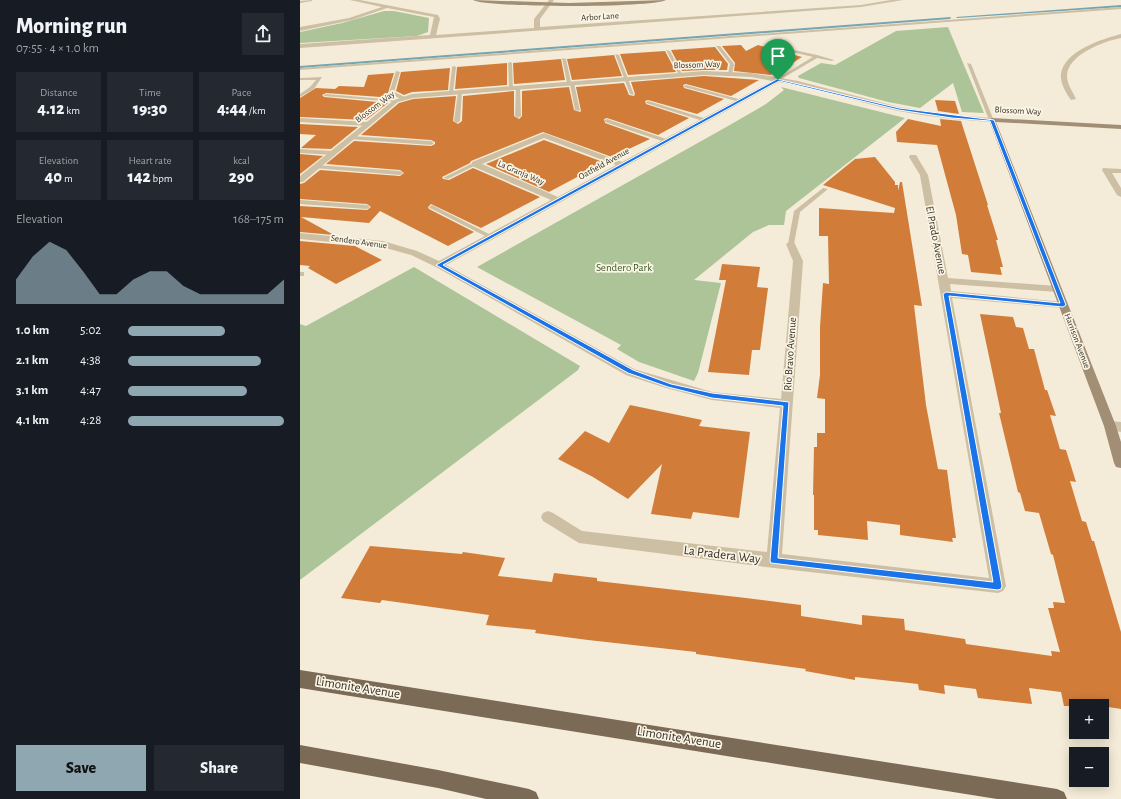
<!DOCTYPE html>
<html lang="en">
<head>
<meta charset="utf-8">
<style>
	:root { --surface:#171b24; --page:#242831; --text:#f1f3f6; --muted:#9ea1a6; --accent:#8fa7b1 }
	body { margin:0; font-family:"Alegreya Sans",sans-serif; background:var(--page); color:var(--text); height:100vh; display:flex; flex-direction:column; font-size:15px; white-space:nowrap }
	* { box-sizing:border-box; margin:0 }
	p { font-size:13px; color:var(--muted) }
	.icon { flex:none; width:22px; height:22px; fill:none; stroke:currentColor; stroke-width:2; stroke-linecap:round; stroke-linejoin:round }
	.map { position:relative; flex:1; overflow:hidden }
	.side { display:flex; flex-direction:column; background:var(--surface); width:300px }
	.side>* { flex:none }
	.fabs { position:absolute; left:769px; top:699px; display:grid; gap:8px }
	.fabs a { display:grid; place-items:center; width:40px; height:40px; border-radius:0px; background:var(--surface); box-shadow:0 2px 10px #0003; font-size:20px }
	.pin { position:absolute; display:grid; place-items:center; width:34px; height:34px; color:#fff; margin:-41px -17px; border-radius:50% 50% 50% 0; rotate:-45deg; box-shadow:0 0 4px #0007 }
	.pin .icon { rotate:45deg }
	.round { display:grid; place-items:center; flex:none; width:42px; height:42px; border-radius:0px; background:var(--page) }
	.summary { display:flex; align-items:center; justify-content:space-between; height:68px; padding:0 16px }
	h1 { font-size:22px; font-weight:800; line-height:30px }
	.stats { display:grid; grid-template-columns:repeat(3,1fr); gap:6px; height:68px; padding:4px 16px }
	.stats div { display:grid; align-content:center; border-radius:0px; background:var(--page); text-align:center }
	.stats b { font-size:17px; font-weight:800 }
	.stats small { font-size:11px; font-weight:400 }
	.stats p { font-size:11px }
	.chart { height:112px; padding:8px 16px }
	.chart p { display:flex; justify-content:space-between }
	.chart svg { width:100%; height:72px; margin-top:4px; fill:var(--accent); opacity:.7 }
	.primary-button { display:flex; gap:8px; margin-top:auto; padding:8px 16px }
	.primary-button a { flex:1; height:46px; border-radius:0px; background:var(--accent); color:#111; font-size:16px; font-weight:800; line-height:46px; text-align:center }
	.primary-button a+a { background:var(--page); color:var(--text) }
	ul { padding:0 16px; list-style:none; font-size:13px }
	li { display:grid; grid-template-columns:64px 48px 1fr; align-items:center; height:30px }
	li i { height:10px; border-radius:5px; background:var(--accent) }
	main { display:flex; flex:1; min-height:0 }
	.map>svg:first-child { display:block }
	.green { fill:#acc497 }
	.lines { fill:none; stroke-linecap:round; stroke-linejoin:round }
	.stream { fill:#75a4b3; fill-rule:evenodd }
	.building { fill:#d17d39 }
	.lane { fill:#cdbfa3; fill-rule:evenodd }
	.street { fill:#cdbfa3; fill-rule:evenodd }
	.secondary { fill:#a18e74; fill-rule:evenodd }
	.primary { fill:#7b6a55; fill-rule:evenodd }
	.route { fill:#1a73e8; stroke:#fff; fill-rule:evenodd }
	.labels { text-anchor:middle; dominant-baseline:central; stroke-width:3.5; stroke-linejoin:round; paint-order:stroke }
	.far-street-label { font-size:9px; fill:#372f26; stroke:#fbf5e5 }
	.street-label { font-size:11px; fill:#372f26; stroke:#fbf5e5 }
	.park-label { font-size:11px; fill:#3c5827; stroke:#fbf5e5 }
	.near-street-label { font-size:13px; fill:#372f26; stroke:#fbf5e5 }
</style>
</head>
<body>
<main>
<section class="side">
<div class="summary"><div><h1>Morning run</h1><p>07:55 · 4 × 1.0 km</p></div><a class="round"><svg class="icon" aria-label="share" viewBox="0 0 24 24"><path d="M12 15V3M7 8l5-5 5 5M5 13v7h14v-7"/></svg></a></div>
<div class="stats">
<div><p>Distance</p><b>4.12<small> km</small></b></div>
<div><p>Time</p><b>19:30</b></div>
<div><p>Pace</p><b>4:44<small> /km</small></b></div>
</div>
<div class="stats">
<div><p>Elevation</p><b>40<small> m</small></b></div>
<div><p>Heart rate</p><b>142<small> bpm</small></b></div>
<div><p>kcal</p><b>290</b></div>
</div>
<div class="chart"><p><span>Elevation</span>168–175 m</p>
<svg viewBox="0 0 160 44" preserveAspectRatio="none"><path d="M0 44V29L10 15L20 6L30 11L40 24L50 38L60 38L70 29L80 24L90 24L100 33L110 38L120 38L130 38L140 38L150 38L160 29V44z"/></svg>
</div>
<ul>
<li><b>1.0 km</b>5:02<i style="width:62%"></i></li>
<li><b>2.1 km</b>4:38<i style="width:85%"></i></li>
<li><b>3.1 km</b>4:47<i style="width:76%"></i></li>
<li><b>4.1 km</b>4:28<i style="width:100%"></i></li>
</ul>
<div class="primary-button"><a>Save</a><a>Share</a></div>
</section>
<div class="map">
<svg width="821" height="799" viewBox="0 0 821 799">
	<rect width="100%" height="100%" fill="#f4ecd8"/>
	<path class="green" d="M84 11H94L129 18 128 32 117 36 0 43V32L42 23Z
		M648 27 684 113 662 112 653 83 620 108 588 102 499 78 498 76 521 63 535 65 596 31Z
		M481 87 605 118 486 211 484 225H469L453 232 394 280 421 283 398 373 394 381 339 362 317 349 321 345 177 267 428 126 466 104 484 90Z
		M114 267 280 366 278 370 0 580V324L6 326Z"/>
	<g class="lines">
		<path class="stream" d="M821 5V7L657 18 656 17Z
			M651 17 650 19 0 68V66Z"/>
	</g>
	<path class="building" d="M441 45 446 51 458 45 502 57 478 72 470 75 434 71 435 63 422 46Z
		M415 47 428 64 427 70H404L382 71 371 50Z
		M365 51 376 72 328 75 320 54Z
		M314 55 322 76 272 80 267 59Z
		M261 59 265 80 214 84 213 63Z
		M207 63V85L155 89 157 67Z
		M150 68 148 90 112 92 104 95 96 91 101 72Z
		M94 73 88 93 95 98H94L26 93 22 95 24 97 88 103 66 120 0 117V98L16 88 35 89 39 86 64 87 68 75Z
		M404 76 459 80 431 96 386 84 383 85 384 88 424 99 397 114 348 100 345 101 346 104 389 118 358 135 307 118 304 119 305 123 350 139 312 157 243 132 171 161 170 163 142 177 143 179 149 180 173 168 240 197 181 228 131 204 128 207 129 209 174 232 148 246 80 211 69 223 1 217 34 235 0 232V206L67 210 71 207 67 204 0 199V184L4 183 20 170 100 176 104 173 100 170 26 164 54 141 131 146 135 144V142L131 140 61 135 99 103 113 99 156 96 153 121 158 124 162 121 163 96 214 91V116L219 119 222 116V91L269 87 274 110 280 112 281 111 276 87 324 83 329 95 334 96 335 94 331 82Z
		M635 100 655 101 659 114 638 111Z
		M608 119 641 126 640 119 661 121 688 205H687L698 240H696L703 267H700L702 275 671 272 668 255 662 254 656 215 637 145 597 142 596 132Z
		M0 124 58 127 31 149 1 148 16 135 0 134Z
		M244 140 303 162 294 166 296 167 249 192 186 164Z
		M0 154 23 156 0 174Z
		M575 157 595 182V185H598V191L600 182H602L622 306 614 305 626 405 638 469 647 470 656 538H652L653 542 600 535V525L567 521 568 540 518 535V530H514V495H513L514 447H517V433H525V399L517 398 520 375V327L523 283 529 284 528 236H519V208L594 213 595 208 523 185 555 159Z
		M0 241 55 246 82 260 36 284 8 268 10 266 0 265Z
		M422 264 460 267 457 287 468 288 460 350H452L449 375 408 372 426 280H419Z
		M680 314 713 317 716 327 723 328 729 349H734L745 390H747L756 416 750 415 760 449 766 450 776 482 770 481 782 521 786 522 792 541H794L821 632V709L802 706H764L761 692 729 688 732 704 678 698 676 689 644 685 645 694 619 690 618 684 555 677V680L505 671 506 669 396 654V652L288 640 235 633 236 630 186 625 189 615 82 600 80 603 41 598 70 546 162 554 163 552 205 558 198 576 252 582 254 573 297 578V581L446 598 501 605V616L562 625V615L604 619 605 630 665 639 666 644 752 656 751 651 760 652 748 608H754L753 602 765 603 753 555 751 554 739 513 725 511 720 493 718 492 699 413H701Z
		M330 405 402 420 399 426 450 432 439 518 393 512 391 519 351 514 362 464 328 499 293 477 258 459 285 431 309 443Z"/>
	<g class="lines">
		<path class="lane" d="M821 7V9L0 70V68Z
			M471 45 517 55 534 60 532 61 517 58 478 81 476 80V79L513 57 471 47Z
			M416 46H420L434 64 432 75 428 74 430 64Z
			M366 50 370 51 383 76 379 75Z
			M315 54 319 55 334 95 330 94Z
			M262 58 266 59 271 82 274 83 280 111 275 110 270 84 267 83Z
			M210 62 212 63 213 88 211 89 209 88 208 63Z
			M667 63 671 64 694 121 689 120Z
			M154 66 156 67 153 93 151 94 149 93 152 67Z
			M96 71 100 72 94 92 105 97V99H101L89 93Z
			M22 77 14 89 0 97V94L10 87 16 80H0V78Z
			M386 85 442 100V101L440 102 384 87V86Z
			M218 86 220 87 221 116 218 118 215 116 216 87Z
			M160 91 162 92 160 121 157 123 154 121 158 92Z
			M26 94 96 100 98 101 96 102 24 96V95Z
			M348 101 407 119 408 120 403 121 346 103V102Z
			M0 118 67 122 70 124 67 126 0 122Z
			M307 119 369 140 370 141 365 142 305 122V120Z
			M51 136 131 141 134 143 131 145 49 139 48 138Z
			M0 149 33 151 36 153 33 155 0 153Z
			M173 163 178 164 148 179 143 178Z
			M16 165 100 171 103 173 100 175 14 168 13 167Z
			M523 188 528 189 500 212 494 244 493 245H489L488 244 494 211Z
			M0 200 67 205 70 207 67 209 0 204Z
			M132 205 193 236 194 237 193 238H189L130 208 129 207Z
			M0 272H4V276H0Z"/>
		<path class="street" d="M12 0V1L0 3V1Z
			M50 0H60L138 15 140 19 136 35 234 28V19L249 0H254L240 19V27L561 5 591 0H603L561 7 0 48V44L130 35 134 17 87 8 52 20 0 31V27L49 18 82 7Z
			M821 34V38C804 41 767 55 767 76 767 84 773 92 776 99L771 100C766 93 760 83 761 74 764 51 802 39 821 34Z
			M404 71 451 73 498 81 599 107 652 115 692 118 695 120 692 122C661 120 629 117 598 111 558 102 520 89 479 82L146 265 334 369 412 392 481 399 493 261 486 244 491 241 494 242 503 261 482 554 689 578 620 175 609 157 610 155H616L628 175 648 278 757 286 762 289 757 292 650 284 651 291 763 302 768 305 763 308 652 298 706 586 703 591 698 593 474 568 279 543 243 521 241 517 243 513 248 511 253 513 282 531 467 552 480 408 412 400 366 388 326 375 136 267 111 255 82 247 0 239V233L83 241 117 251 139 261 251 200 172 166V162L244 133 322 162 472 81 451 77 404 75 113 98 98 102 3 182H0V176L94 100 112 94ZM244 138 316 165 258 197 182 164Z
			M803 168 821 169V173H812L821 188V197L817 195 802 170Z
			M810 421 821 422V432L806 429 804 426 806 423Z"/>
		<path class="secondary" d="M173 0 269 3 366 0C352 8 186 8 173 0Z
			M692 118 821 125V129L696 122 816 426 821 442V468L816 467 814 463 804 426 689 120Z"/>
		<path class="primary" d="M0 670 757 789 764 792 767 799H697L0 688Z
			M0 745 138 770 229 789 236 792 239 799H186L138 788 0 763Z"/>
	</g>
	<path class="route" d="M477 79 599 108 694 120 766 305 763 307 649 296 702 586 701 589 698 590 471 563 470 561 483 406 412 398 368 387 328 373 136 265ZM479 81 599 110 652 118 690 121 760 303 646 292 643 294 693 582 478 558 489 402 412 393 371 384 333 370 143 265Z"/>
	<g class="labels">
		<g class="far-street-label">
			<text transform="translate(300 17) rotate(-4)">Arbor Lane</text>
			<text transform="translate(397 65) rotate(-2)">Blossom Way</text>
			<text transform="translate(75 107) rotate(-37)">Blossom Way</text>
			<text transform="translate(718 111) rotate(3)">Blossom Way</text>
			<text transform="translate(304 164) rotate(-29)">Oatfield Avenue</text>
			<text transform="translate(221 173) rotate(23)">La Granja Way</text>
			<text transform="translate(59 242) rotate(8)">Sendero Avenue</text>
			<text transform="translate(777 341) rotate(69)">Harrison Avenue</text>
		</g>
		<g class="street-label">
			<text transform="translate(636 240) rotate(79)">El Prado Avenue</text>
			<text transform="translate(490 354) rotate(-86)">Rio Bravo Avenue</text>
		</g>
		<g class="park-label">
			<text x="324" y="267">Sendero Park</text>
		</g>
		<g class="near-street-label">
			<text transform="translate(422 555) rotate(7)">La Pradera Way</text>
			<text transform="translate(58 688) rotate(9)">Limonite Avenue</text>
			<text transform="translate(379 738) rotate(9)">Limonite Avenue</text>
		</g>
	</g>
</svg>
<div class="fabs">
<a>+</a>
<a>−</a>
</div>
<div class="pin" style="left:478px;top:80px;background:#1e9e55"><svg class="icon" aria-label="arrive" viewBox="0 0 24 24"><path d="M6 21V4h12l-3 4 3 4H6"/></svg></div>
</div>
</main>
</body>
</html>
